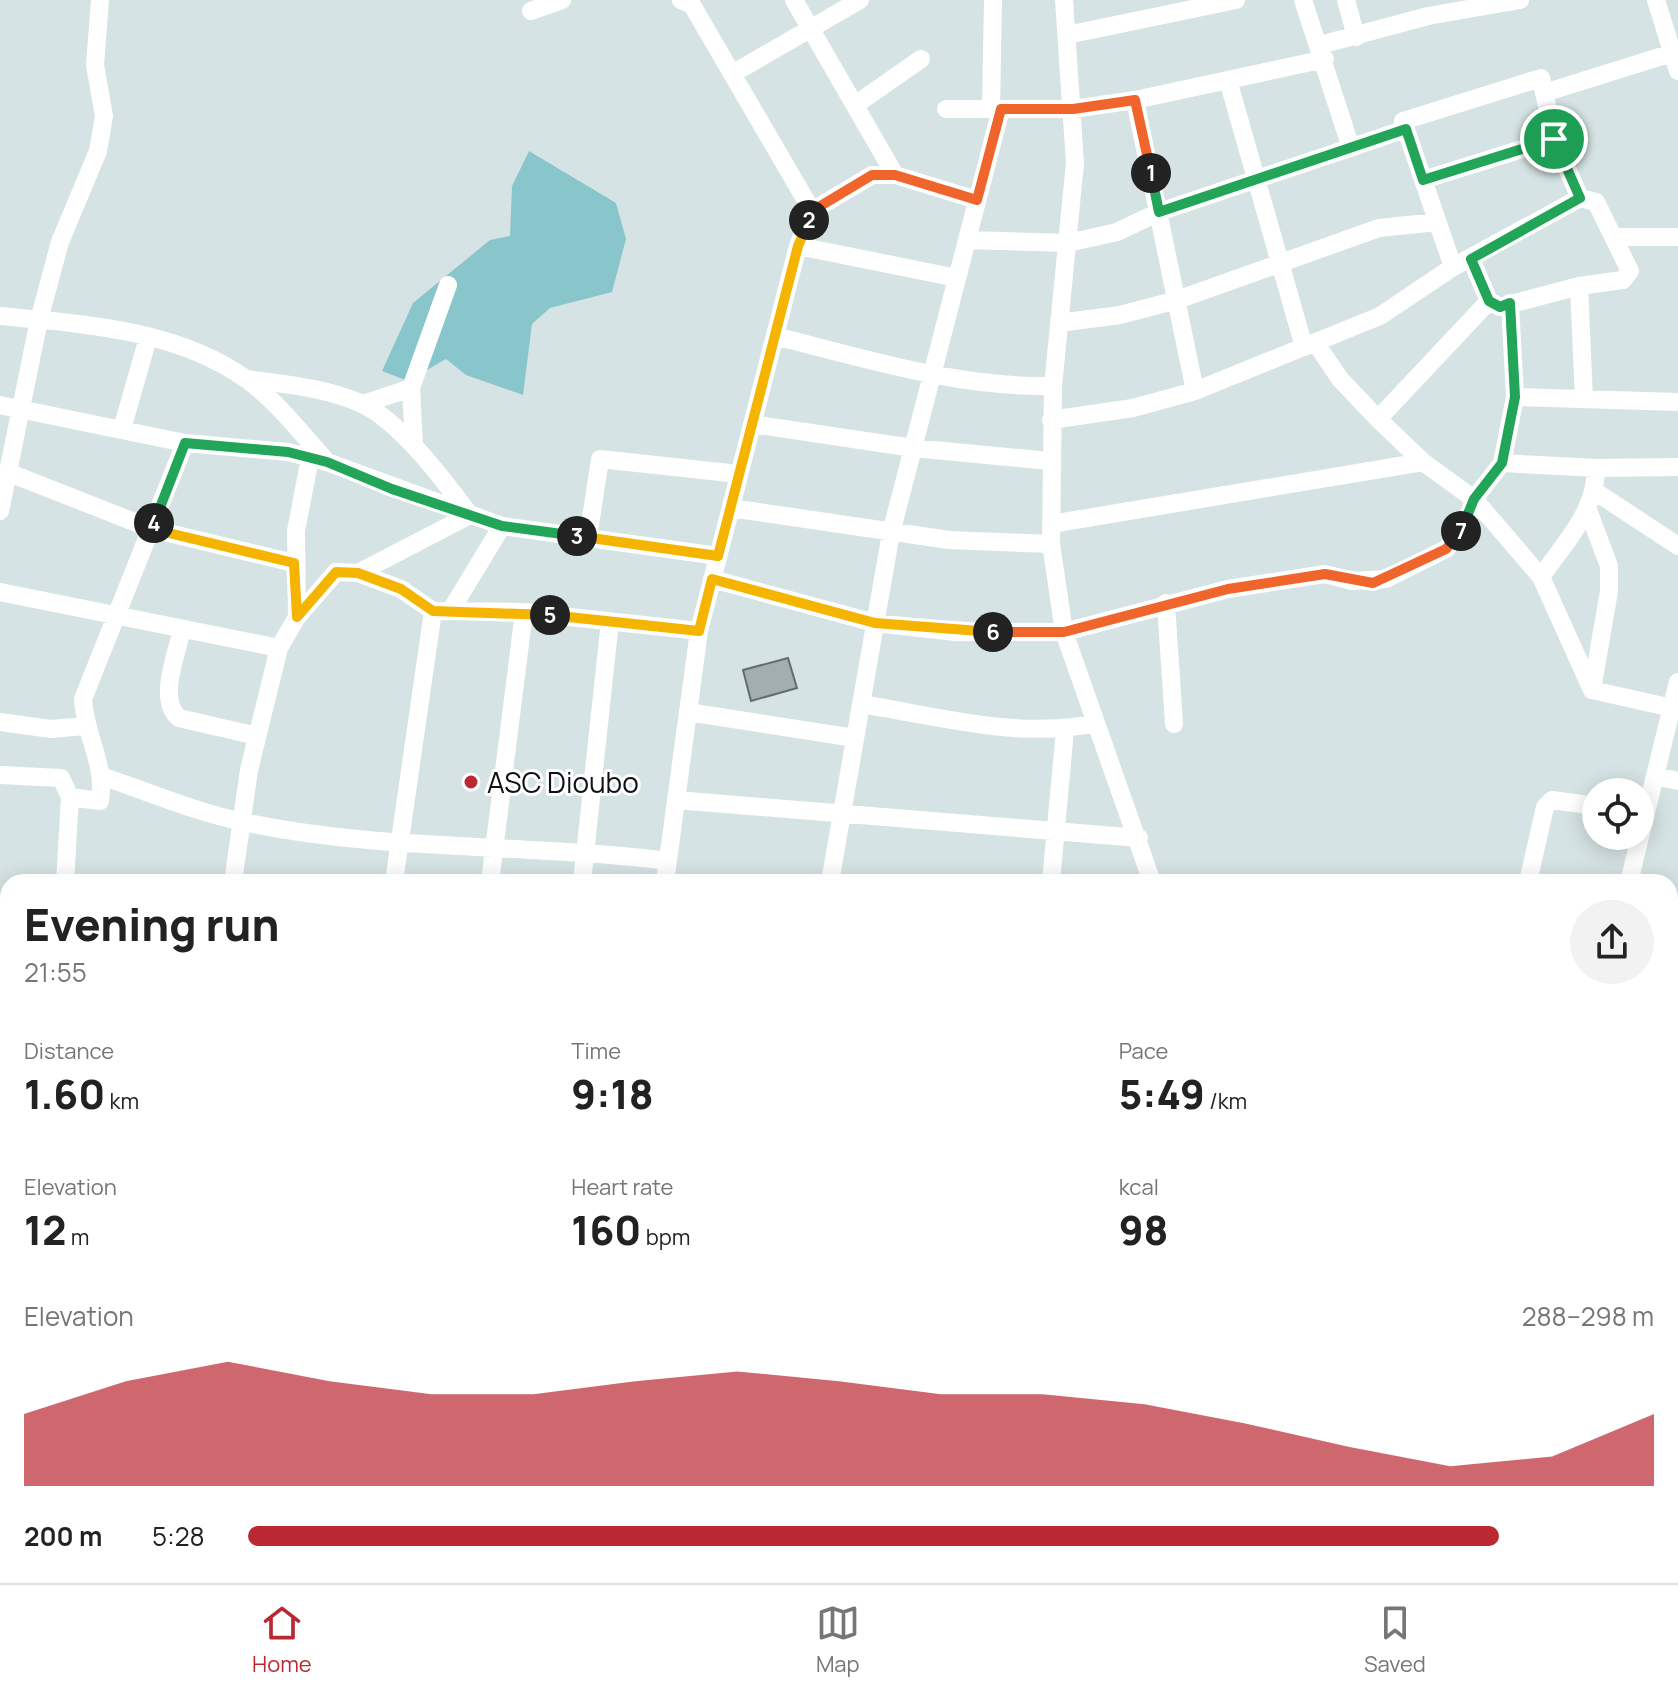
<!DOCTYPE html>
<html lang="en">
<head>
<meta charset="utf-8">
<style>
	:root { --surface:#fff; --page:#f2f2f2; --text:#222; --muted:#767676; --line:#e0e0e0; --accent:#ba2932 }
	body { margin:0; font-family:Manrope,sans-serif; background:var(--page); color:var(--text); height:100vh; display:flex; flex-direction:column; font-size:30px; white-space:nowrap }
	* { box-sizing:border-box; margin:0 }
	p { font-size:26px; color:var(--muted) }
	.icon { flex:none; width:44px; height:44px; fill:none; stroke:currentColor; stroke-width:2; stroke-linecap:round; stroke-linejoin:round }
	.map { position:relative; flex:1; overflow:hidden }
	.side { position:absolute; left:0px; top:874px; width:1678px; height:710px; display:flex; flex-direction:column; background:var(--surface); border-radius:24px 24px 0 0; box-shadow:0 4px 20px #0003 }
	.side>* { flex:none }
	.controls { position:absolute; left:1582px; top:778px; display:grid; gap:16px }
	.controls a { display:grid; place-items:center; width:72px; height:72px; border-radius:50%; background:var(--surface); box-shadow:0 4px 20px #0003; font-size:40px }
	.pin { position:absolute; display:grid; place-items:center; width:68px; height:68px; color:#fff; margin:-34px; border:4px solid #fff; border-radius:50%; box-shadow:0 2px 8px #0007 }
	.km { position:absolute; width:40px; height:40px; margin:-20px; border-radius:50%; background:#222; color:#fff; font-size:22px; line-height:40px; text-align:center }
	.round { display:grid; place-items:center; flex:none; width:84px; height:84px; border-radius:42px; background:var(--page) }
	.headline { display:flex; align-items:center; justify-content:space-between; height:136px; padding:0 24px }
	h1 { font-size:44px; font-weight:800; line-height:60px }
	.metrics { display:grid; grid-template-columns:repeat(3,1fr); gap:12px; height:136px; padding:8px 24px }
	.metrics div { display:grid; align-content:center }
	.metrics b { font-size:40px; font-weight:800 }
	.metrics small { font-size:22px; font-weight:400 }
	.metrics p { font-size:22px }
	.chart { height:224px; padding:16px 24px }
	.chart p { display:flex; justify-content:space-between }
	.chart svg { width:100%; height:144px; margin-top:8px; fill:var(--accent); opacity:.7 }
	ul { padding:0 24px; list-style:none; font-size:26px }
	li { display:grid; grid-template-columns:128px 96px 1fr; align-items:center; height:60px }
	li i { height:20px; border-radius:10px; background:var(--accent) }
	.tabs { display:flex; justify-content:space-around; align-items:center; height:112px; border-top:2px solid var(--line); background:var(--surface); font-size:22px; color:var(--muted) }
	.tabs a { display:grid; justify-items:center; gap:4px }
	.tabs .active { color:var(--accent) }
	.map>svg:first-child { display:block }
	.green { fill:#89c6cc }
	.building { fill:#a2aeaf; stroke:#616d6e; stroke-width:2 }
	.lines { fill:none; stroke-linecap:round; stroke-linejoin:round }
	.minor { stroke:#fff; stroke-width:18 }
	.split-1-casing { stroke:#fff; stroke-width:16 }
	.split-2-casing { stroke:#fff; stroke-width:16 }
	.split-3-casing { stroke:#fff; stroke-width:16 }
	.split-4-casing { stroke:#fff; stroke-width:16 }
	.split-5-casing { stroke:#fff; stroke-width:16 }
	.split-6-casing { stroke:#fff; stroke-width:16 }
	.split-7-casing { stroke:#fff; stroke-width:16 }
	.split-8-casing { stroke:#fff; stroke-width:16 }
	.split-1 { stroke:#22a559; stroke-width:10 }
	.split-2 { stroke:#f0652b; stroke-width:10 }
	.split-3 { stroke:#f5b400; stroke-width:10 }
	.split-4 { stroke:#22a559; stroke-width:10 }
	.split-5 { stroke:#f5b400; stroke-width:10 }
	.split-6 { stroke:#f5b400; stroke-width:10 }
	.split-7 { stroke:#f0652b; stroke-width:10 }
	.split-8 { stroke:#22a559; stroke-width:10 }
	.poi-dot { fill:#ba2932; stroke:#fff; stroke-width:3 }
	.labels { text-anchor:middle; dominant-baseline:central; stroke-width:6; stroke-linejoin:round; paint-order:stroke }
	.poi-label { font-size:28px; fill:#0e1212; stroke:#fff; text-anchor:start }
</style>
</head>
<body>
<div class="map">
<svg width="1678" height="1583" viewBox="0 0 1678 1583">
	<rect width="100%" height="100%" fill="#d6e3e4"/>
	<path class="green" d="M529 151 616 203 626 239 612 292 550 308 532 324 523 395 466 375 446 359 408 381 382 371 413 303 490 240 510 236 512 186Z"/>
	<path class="building" d="M788 658 797 688 751 701 743 670Z"/>
	<g class="lines">
		<path class="minor" d="M681 0 692 5 812 211
			M794 0 895 175
			M1064 0 1075 163 1053 386 1051 544 1064 632 1152 882
			M1303 0 1351 148
			M1346 0 1356 37
			M1656 0 1678 71
			M531 11 562 0
			M1067 35 1236 0
			M1320 45 1428 16 1520 0
			M732 74 860 0
			M1228 80 1304 347
			M1544 93 1672 53
			M1135 100 1195 391
			M855 105 921 59
			M946 109H1073L1135 100 1325 59
			M991 109 993 0
			M1423 180 1554 139
			M1616 237H1678
			M967 240 1068 243 1117 232 1159 212 1406 129
			M798 246 957 278
			M1453 267 1403 121 1541 78 1554 139 1580 198
			M1579 286 1584 399
			M0 316C82 324 176 329 246 379 277 401 302 434 327 462
			M1059 323 1120 315 1177 300 1379 228 1437 222
			M775 336C867 359 958 388 1053 386
			M1315 342 1340 379 1378 419 1423 462 1474 499 1541 577 1592 690
			M246 379C283 384 328 388 362 404 400 421 445 482 470 515L358 573
			M411 388 414 445
			M1515 397 1678 402
			M363 404 411 388 448 285
			M0 405 185 443 288 452 327 462 502 526 718 556
			M1378 419 1489 301
			M1051 420 1133 408 1195 391 1380 316 1453 267 1580 198 1596 202 1630 271 1623 280 1579 286 1500 307 1489 301 1471 259
			M752 424 913 448 1050 461
			M122 429 148 338
			M1502 463 1596 468 1678 467
			M7 472 152 529 294 563
			M1596 492 1678 546
			M731 508 949 540 1051 544
			M1588 510 1609 566V591L1592 690
			M0 511 39 320 60 242 98 151 104 116 95 65 100 0
			M1051 524 1423 462
			M588 538 600 459 739 474
			M1541 577C1565 542 1596 512 1596 468
			M712 579 875 623 956 632H1064L1228 589 1325 574 1352 581 1386 579 1446 549 1465 527 1474 499 1502 463 1515 397 1510 303
			M0 592 279 648
			M1166 603 1174 724
			M451 610 502 526
			M297 617 296 531 310 458
			M182 629C177 654 157 700 179 718L257 736
			M1592 690 1672 708
			M861 704C937 716 1020 740 1096 723
			M688 712 855 738
			M0 722 51 729 85 726
			M0 775 61 778 70 797 65 882
			M1655 776 1678 781
			M104 777C149 792 196 812 243 822 383 852 527 843 668 861
			M70 797 100 801C106 764 85 736 83 699L185 443
			M676 800 1139 838
			M233 882 249 770 279 648 297 617 336 572 358 573 401 589 433 611 524 612 699 631
			M394 882 433 611
			M490 882 524 612
			M582 882 610 621
			M665 882 699 631 798 246 812 211 872 175H895L977 200
			M830 882 891 533 1001 109
			M1051 882 1065 730
			M1528 882 1545 807 1552 800 1596 806
			M1629 882 1678 682
			M1670 930H1678
			M0 1059 8 1060
			M1670 1116H1678
			M0 1144 8 1143
			M0 1288 8 1286
			M1670 1307H1678
			M1670 1367 1678 1370
			M0 1404 8 1401
			M1670 1494H1678
			M870 1576V1583
			M0 1582 17 1576
			M253 1583 255 1576
			M360 1583 363 1576
			M771 1583 772 1576
			M1009 1583V1576
			M1158 1583 1160 1576
			M1364 1583 1365 1576
			M1517 1583 1518 1576
			M1564 1583 1565 1576
			M1651 1583 1652 1576"/>
	</g>
	<g class="lines">
		<g class="split-1-casing">
			<path id="split-1" d="M1151 173 1159 212 1406 129 1423 180 1554 139"/>
		</g>
		<g class="split-2-casing">
			<path id="split-2" d="M809 220 812 211 872 175H895L977 200 1001 109H1073L1135 100 1151 173"/>
		</g>
		<g class="split-3-casing">
			<path id="split-3" d="M577 536 718 556 798 246 809 220"/>
		</g>
		<g class="split-4-casing">
			<path id="split-4" d="M154 523 185 443 288 452 327 462 392 489 502 526 577 536"/>
		</g>
		<g class="split-5-casing">
			<path id="split-5" d="M154 523 152 529 294 563 297 617 336 572 358 573 401 589 433 611 550 615"/>
		</g>
		<g class="split-6-casing">
			<path id="split-6" d="M550 615 699 631 712 579 875 623 993 632"/>
		</g>
		<g class="split-7-casing">
			<path id="split-7" d="M993 632H1064L1228 589 1325 574 1373 583 1446 549 1461 531"/>
		</g>
		<g class="split-8-casing">
			<path id="split-8" d="M1461 531 1474 499 1502 463 1515 397 1510 303 1500 307 1489 301 1471 259 1580 198 1554 139"/>
		</g>
		<use href="#split-1" class="split-1"/>
		<use href="#split-2" class="split-2"/>
		<use href="#split-3" class="split-3"/>
		<use href="#split-4" class="split-4"/>
		<use href="#split-5" class="split-5"/>
		<use href="#split-6" class="split-6"/>
		<use href="#split-7" class="split-7"/>
		<use href="#split-8" class="split-8"/>
	</g>
	<circle class="poi-dot" cx="471" cy="782" r="8"/>
	<g class="labels">
		<g class="poi-label">
			<text x="487" y="782">ASC Dioubo</text>
		</g>
	</g>
</svg>
<div class="controls">
<a><svg class="icon" aria-label="locate" viewBox="0 0 24 24"><circle cx="12" cy="12" r="6"/><path d="M12 2v4M12 18v4M2 12h4M18 12h4"/></svg></a>
</div>
<div class="pin" style="left:1554px;top:139px;background:#1e9e55"><svg class="icon" aria-label="arrive" viewBox="0 0 24 24"><path d="M6 21V4h12l-3 4 3 4H6"/></svg></div>
<b class="km" style="left:1151px;top:173px">1</b>
<b class="km" style="left:809px;top:220px">2</b>
<b class="km" style="left:577px;top:536px">3</b>
<b class="km" style="left:154px;top:523px">4</b>
<b class="km" style="left:550px;top:615px">5</b>
<b class="km" style="left:993px;top:632px">6</b>
<b class="km" style="left:1461px;top:531px">7</b>
<section class="side">
<div class="headline"><div><h1>Evening run</h1><p>21:55</p></div><a class="round"><svg class="icon" aria-label="share" viewBox="0 0 24 24"><path d="M12 15V3M7 8l5-5 5 5M5 13v7h14v-7"/></svg></a></div>
<div class="metrics">
<div><p>Distance</p><b>1.60<small> km</small></b></div>
<div><p>Time</p><b>9:18</b></div>
<div><p>Pace</p><b>5:49<small> /km</small></b></div>
</div>
<div class="metrics">
<div><p>Elevation</p><b>12<small> m</small></b></div>
<div><p>Heart rate</p><b>160<small> bpm</small></b></div>
<div><p>kcal</p><b>98</b></div>
</div>
<div class="chart"><p><span>Elevation</span>288–298 m</p>
<svg viewBox="0 0 160 44" preserveAspectRatio="none"><path d="M0 44V22L10 12L20 6L30 12L40 16L50 16L60 12L70 9L80 12L90 16L100 16L110 19L120 25L130 32L140 38L150 35L160 22V44z"/></svg>
</div>
<ul>
<li><b>200 m</b>5:28<i style="width:89%"></i></li>
</ul>
</section>
</div>
<nav class="tabs">
<a class="active"><svg class="icon" aria-label="home" viewBox="0 0 24 24"><path d="M3 11l9-7 9 7M6 9v11h12V9"/></svg>Home</a>
<a><svg class="icon" aria-label="map" viewBox="0 0 24 24"><path d="M3 6l6-2 6 2 6-2v14l-6 2-6-2-6 2zM9 4v14M15 6v14"/></svg>Map</a>
<a><svg class="icon" aria-label="saved" viewBox="0 0 24 24"><path d="M7 4h10v16l-5-4-5 4z"/></svg>Saved</a>
</nav>
</body>
</html>
